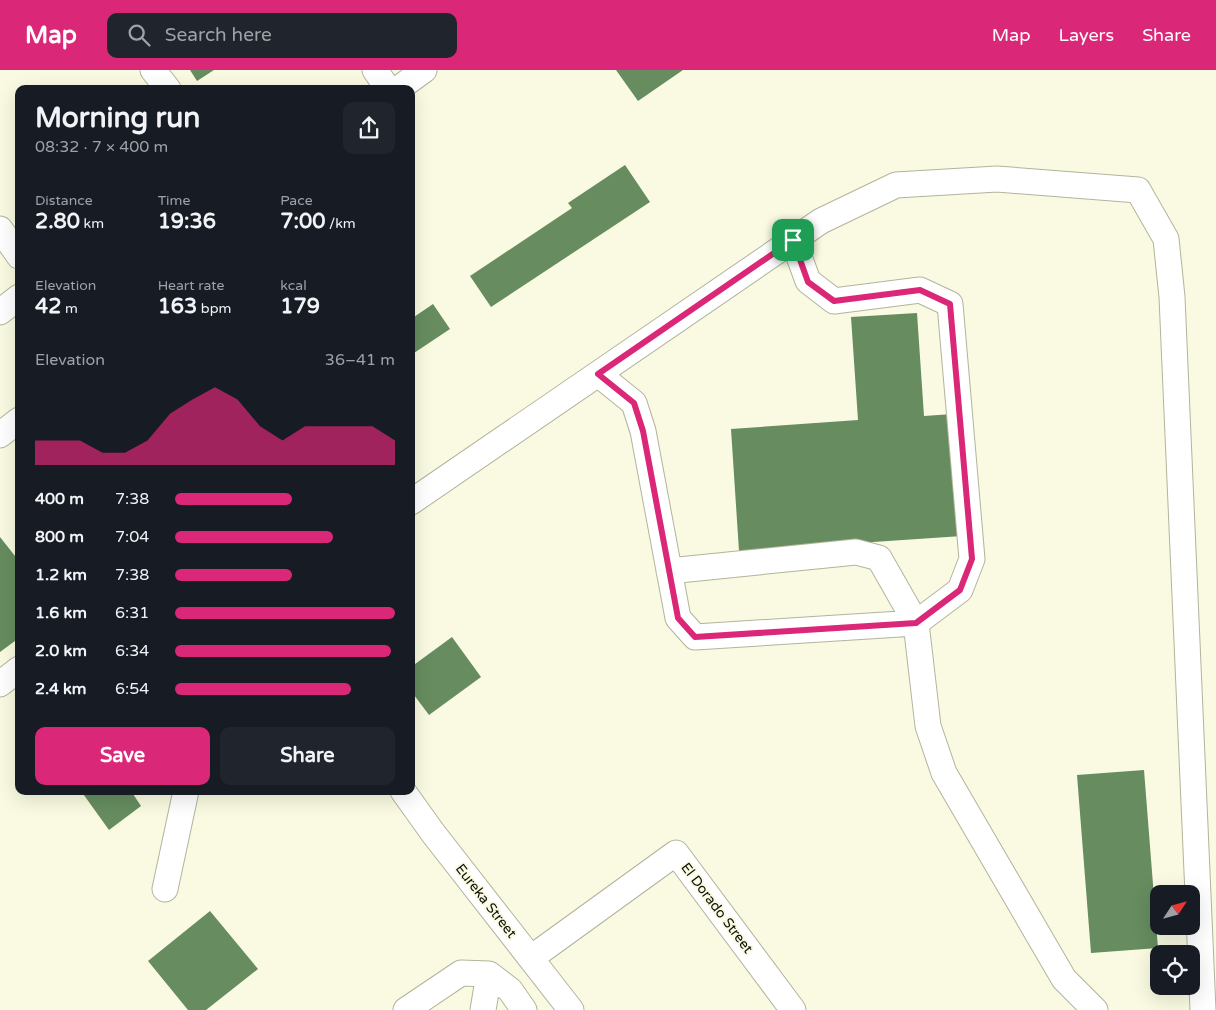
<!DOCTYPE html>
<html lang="en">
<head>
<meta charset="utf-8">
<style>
	:root { --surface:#171b24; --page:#20242c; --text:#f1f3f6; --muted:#9ea1a6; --accent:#db2777 }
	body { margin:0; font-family:"Varela Round",sans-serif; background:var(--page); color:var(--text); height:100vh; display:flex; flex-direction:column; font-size:19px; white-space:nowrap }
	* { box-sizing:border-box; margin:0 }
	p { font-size:16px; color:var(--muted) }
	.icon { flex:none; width:28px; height:28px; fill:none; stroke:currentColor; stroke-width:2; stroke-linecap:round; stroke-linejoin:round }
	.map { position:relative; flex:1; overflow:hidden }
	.side { position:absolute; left:15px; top:15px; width:400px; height:710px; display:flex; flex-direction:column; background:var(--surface); border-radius:10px; box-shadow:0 5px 20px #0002 }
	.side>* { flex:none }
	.needle { width:32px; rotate:54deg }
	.buttons { position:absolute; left:1150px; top:815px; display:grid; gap:10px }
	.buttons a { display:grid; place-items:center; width:50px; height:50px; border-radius:10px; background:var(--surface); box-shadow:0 5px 20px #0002; font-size:25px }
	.pin { position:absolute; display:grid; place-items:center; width:42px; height:42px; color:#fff; margin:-21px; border-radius:10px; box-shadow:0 2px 8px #0006 }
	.round { display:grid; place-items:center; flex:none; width:52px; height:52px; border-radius:10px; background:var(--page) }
	.headline { display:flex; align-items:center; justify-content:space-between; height:85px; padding:0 20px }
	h1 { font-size:28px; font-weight:700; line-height:38px }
	.stats { display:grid; grid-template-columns:repeat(3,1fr); gap:8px; height:85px; padding:5px 20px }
	.stats div { display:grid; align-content:center }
	.stats b { font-size:21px; font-weight:700 }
	.stats small { font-size:14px; font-weight:400 }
	.stats p { font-size:14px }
	.chart { height:140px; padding:10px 20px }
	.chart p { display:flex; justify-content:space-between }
	.chart svg { width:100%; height:90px; margin-top:5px; fill:var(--accent); opacity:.7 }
	.button { display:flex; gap:10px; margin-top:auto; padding:10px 20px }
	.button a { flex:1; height:58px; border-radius:10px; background:var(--accent); color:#fff; font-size:20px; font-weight:700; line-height:58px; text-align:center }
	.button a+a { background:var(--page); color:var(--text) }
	ul { padding:0 20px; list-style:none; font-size:16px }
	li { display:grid; grid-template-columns:80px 60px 1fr; align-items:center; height:38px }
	li i { height:12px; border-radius:6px; background:var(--accent) }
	header { display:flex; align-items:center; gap:30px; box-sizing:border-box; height:70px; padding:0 25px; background:var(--accent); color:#fff }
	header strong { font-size:24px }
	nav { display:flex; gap:28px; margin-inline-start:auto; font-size:18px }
	.search { width:350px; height:45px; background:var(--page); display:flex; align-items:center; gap:12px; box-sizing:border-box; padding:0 18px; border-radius:10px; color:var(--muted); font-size:19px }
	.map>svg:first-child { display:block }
	.building { fill:#668c5f }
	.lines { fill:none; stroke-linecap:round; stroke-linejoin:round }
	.minor-casing { stroke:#b2b49c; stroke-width:27 }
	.minor { stroke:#fff; stroke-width:25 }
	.route-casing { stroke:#fff; stroke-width:10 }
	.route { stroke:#db2777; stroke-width:6 }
	.labels { text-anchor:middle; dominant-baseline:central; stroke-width:4; stroke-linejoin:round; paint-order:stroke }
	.street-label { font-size:14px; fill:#0f1008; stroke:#f9fae1 }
</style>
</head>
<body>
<header>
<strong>Map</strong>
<div class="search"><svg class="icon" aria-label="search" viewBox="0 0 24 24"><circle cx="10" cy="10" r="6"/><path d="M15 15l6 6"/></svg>Search here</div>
<nav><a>Map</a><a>Layers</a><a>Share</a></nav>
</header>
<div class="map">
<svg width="1216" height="940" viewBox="0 0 1216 940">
	<rect width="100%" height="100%" fill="#f9fae1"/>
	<path class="building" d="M190 0H214L197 11Z
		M616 0H683L638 31Z
		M625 95 650 132 491 237 470 206 572 138 568 133Z
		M433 234 450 259 411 285V249Z
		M917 243 924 346 953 344 962 466 739 481 731 359 858 350 851 247Z
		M0 467 15 486 19 483V568L0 582Z
		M452 567 481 607 429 645 411 621V597Z
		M1144 700 1158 878 1091 883 1077 705Z
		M81 721H131L141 736 109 760Z
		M210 841 258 899 206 940H188L148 891Z"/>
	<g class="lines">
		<g class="minor-casing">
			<path id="minor" d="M153 0 168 19
				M375 0 388 19
				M398 19 424 0
				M0 159 19 186
				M793 170 808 211 834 231 920 220 950 234 972 489 960 520 916 553 928 656 944 703 1064 909 1095 940
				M0 242 19 227
				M598 304 634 333 643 361 678 548 695 567 916 553 879 488 856 482 669 501
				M0 365 19 350
				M411 432 821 151 896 115 997 109 1138 120 1166 169 1172 227 1203 940
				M0 614 19 599
				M403 721 433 763 571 940
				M165 819 186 721
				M531 888 676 783 793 940
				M406 940 461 903 489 904 510 920 524 940
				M483 940 489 904"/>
		</g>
		<use href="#minor" class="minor"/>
	</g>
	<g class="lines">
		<g class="route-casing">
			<path id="route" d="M793 170 808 212 834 231 920 220 950 234 972 489 960 520 916 553 695 567 678 548 643 361 634 333 598 304Z"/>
		</g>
		<use href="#route" class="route"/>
	</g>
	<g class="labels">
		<g class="street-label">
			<text transform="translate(486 831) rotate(52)">Eureka Street</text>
			<text transform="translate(717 838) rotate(53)">El Dorado Street</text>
		</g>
	</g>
</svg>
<div class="buttons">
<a><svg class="needle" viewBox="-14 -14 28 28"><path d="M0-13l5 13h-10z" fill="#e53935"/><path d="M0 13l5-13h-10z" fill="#9ea1a6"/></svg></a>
<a><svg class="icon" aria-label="locate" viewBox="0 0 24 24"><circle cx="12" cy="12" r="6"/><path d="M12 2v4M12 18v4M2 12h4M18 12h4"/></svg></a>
</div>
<div class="pin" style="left:793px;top:170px;background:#1e9e55"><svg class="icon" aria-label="arrive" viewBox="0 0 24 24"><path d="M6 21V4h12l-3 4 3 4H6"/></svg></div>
<section class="side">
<div class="headline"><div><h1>Morning run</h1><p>08:32 · 7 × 400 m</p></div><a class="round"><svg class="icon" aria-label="share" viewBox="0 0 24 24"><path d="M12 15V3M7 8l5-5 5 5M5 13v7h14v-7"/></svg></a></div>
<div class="stats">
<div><p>Distance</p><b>2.80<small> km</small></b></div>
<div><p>Time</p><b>19:36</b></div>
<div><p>Pace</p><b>7:00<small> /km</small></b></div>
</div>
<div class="stats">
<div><p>Elevation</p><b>42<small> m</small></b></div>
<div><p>Heart rate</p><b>163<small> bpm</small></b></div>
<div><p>kcal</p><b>179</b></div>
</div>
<div class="chart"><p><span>Elevation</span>36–41 m</p>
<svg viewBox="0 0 160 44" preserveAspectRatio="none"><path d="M0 44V32L10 32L20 32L30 38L40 38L50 32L60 19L70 12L80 6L90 12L100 25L110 32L120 25L130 25L140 25L150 25L160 32V44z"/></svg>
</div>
<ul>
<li><b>400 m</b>7:38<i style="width:53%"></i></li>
<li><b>800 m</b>7:04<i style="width:72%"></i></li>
<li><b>1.2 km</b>7:38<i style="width:53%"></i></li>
<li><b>1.6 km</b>6:31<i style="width:100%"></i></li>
<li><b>2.0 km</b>6:34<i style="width:98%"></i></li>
<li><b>2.4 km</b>6:54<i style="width:80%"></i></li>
</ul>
<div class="button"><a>Save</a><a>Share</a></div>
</section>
</div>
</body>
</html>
